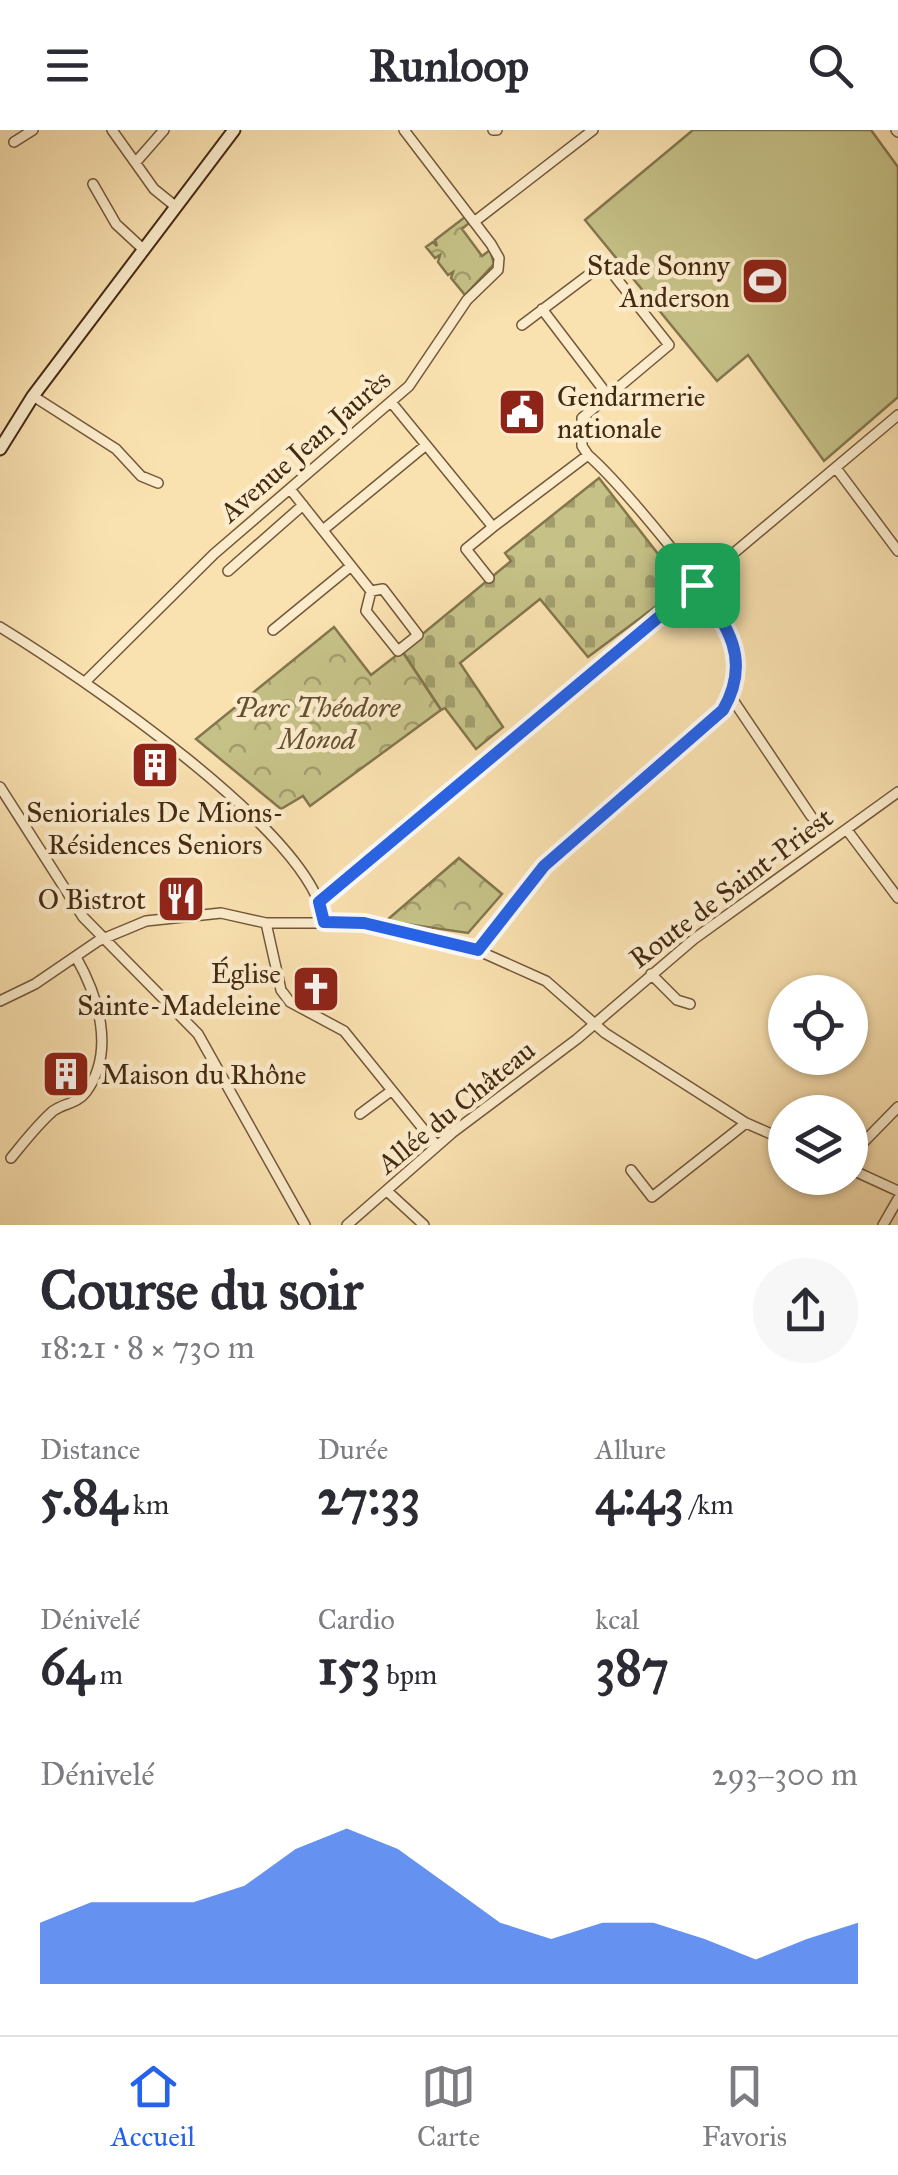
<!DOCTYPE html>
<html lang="fr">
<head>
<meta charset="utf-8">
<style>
	:root { --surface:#fff; --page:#f7f7f7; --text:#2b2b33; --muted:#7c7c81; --line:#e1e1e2; --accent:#2563eb }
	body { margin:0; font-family:"IM FELL Great Primer",serif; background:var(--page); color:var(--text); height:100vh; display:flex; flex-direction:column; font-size:38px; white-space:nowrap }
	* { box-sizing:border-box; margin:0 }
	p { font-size:32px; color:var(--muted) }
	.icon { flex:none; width:55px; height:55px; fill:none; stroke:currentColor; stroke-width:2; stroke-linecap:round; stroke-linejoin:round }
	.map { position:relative; height:1095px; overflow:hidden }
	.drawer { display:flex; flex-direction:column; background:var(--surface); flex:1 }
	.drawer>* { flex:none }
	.tools { position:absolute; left:768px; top:845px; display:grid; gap:20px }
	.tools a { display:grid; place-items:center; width:100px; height:100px; border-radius:50%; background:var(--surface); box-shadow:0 2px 8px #0004; font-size:50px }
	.pin { position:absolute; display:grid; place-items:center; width:85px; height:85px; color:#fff; margin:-42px; border-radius:20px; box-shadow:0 5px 15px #0006 }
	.round { display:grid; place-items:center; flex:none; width:105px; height:105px; border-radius:52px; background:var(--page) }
	.headline { display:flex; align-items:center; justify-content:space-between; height:170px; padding:0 40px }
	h1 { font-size:55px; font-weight:700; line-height:75px }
	.stats { display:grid; grid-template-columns:repeat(3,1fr); gap:15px; height:170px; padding:10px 40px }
	.stats div { display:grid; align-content:center }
	.stats b { font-size:50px; font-weight:700 }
	.stats small { font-size:28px; font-weight:400 }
	.stats p { font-size:28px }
	.chart { height:280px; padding:20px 40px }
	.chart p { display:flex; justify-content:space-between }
	.chart svg { width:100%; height:180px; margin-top:10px; fill:var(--accent); opacity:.7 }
	header { display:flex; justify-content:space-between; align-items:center; height:130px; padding:0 40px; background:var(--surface); font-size:45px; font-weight:700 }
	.dock { display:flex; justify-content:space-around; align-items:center; height:140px; border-top:2px solid var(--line); background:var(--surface); font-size:28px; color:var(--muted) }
	.dock a { display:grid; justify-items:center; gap:5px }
	.dock .active { color:var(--accent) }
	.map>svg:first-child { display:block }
	.cemetery { fill:url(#cemetery-stones); stroke:#84764d; stroke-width:2.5 }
	.park { fill:url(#park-crowns); stroke:#84764d; stroke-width:2.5 }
	.garden { fill:#c5c187; stroke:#84764d; stroke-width:2.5 }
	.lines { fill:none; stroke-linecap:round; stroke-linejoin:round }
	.minor-casing { stroke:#72583a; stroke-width:12 }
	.secondary-casing { stroke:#442a13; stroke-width:15 }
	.minor { stroke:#fceccc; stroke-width:9 }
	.secondary { stroke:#fceccc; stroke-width:11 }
	.route-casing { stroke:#fff; stroke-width:20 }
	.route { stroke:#2563eb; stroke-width:12 }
	.labels { text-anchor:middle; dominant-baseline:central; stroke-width:9; stroke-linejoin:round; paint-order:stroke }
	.poi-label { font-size:28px; fill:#442a13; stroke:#fceccc; text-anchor:end }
	.street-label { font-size:28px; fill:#442a13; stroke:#fceccc }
	.park-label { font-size:28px; font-style:italic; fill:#645030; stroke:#fceccc }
</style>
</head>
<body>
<header><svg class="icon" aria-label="menu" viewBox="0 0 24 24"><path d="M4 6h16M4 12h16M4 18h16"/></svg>Runloop<svg class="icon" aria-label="search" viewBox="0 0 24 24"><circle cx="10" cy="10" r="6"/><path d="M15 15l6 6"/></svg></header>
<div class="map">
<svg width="898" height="1095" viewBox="0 0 898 1095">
	<defs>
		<pattern id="cemetery-stones" width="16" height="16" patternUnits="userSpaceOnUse" patternTransform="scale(2.5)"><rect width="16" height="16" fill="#c5c187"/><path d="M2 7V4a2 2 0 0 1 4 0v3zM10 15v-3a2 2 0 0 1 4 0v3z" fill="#a29d6d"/></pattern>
		<pattern id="park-crowns" width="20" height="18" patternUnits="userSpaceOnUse" patternTransform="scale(2.5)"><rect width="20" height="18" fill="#c5c187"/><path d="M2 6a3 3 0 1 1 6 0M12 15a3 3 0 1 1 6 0" fill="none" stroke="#a29d6d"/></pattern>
	</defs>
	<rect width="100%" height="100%" fill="#fae1b0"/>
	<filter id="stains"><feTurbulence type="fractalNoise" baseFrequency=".002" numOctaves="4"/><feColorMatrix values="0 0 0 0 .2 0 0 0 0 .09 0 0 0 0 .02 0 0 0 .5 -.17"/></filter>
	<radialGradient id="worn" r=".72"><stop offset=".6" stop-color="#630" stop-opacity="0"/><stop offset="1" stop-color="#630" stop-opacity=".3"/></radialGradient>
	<path class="cemetery" d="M599 348 683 456 588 527 540 469 460 533 503 597 476 619 445 578 441 580 402 521 511 431 505 423Z"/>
	<path class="park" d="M465 87 469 93 462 99 482 126 490 120 494 134 465 165 451 148 453 142 448 145 438 132 440 125 435 128 426 117 433 112 437 116 435 110Z
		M334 497 371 545 402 521 441 580 310 676 303 666 281 679 196 609Z
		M459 728 502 764 468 803 386 791Z"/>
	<path class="garden" d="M693 0H871L898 37V267L824 331 748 225 717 251 585 90Z"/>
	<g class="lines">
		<g class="minor-casing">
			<path id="minor" d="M112 0 154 59 175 76
				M493 0H497
				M896 0 898 2
				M14 12 33 0
				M136 32 164 0
				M93 54 116 94 143 119
				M474 92 593 0
				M542 179 609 267
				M522 195 599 137 609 139 669 215 582 288V316L588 325
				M33 266 116 319 141 346 158 353
				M391 272 493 397 466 419 489 448
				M836 338 898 421
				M290 359 371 461 366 481 398 521 418 505 383 459 371 461
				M323 400 426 315
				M228 441 303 375
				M0 497C75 543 316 704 324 792
				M273 500 351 436
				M86 551 214 424 409 256 467 170 498 140 499 128 491 114 404 0
				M731 567 811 686
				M0 657 83 787 198 904 305 1095
				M847 700 898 768
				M319 772 898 285
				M266 793 281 860 290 872 344 901 437 1016
				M479 821 544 736 723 580C736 559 744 531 733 506 718 470 620 353 588 325L493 397
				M651 844 677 870 690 874
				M0 871 35 854 98 811 146 791 221 783 266 793H364L479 821 546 851 605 903 746 993 785 1010
				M360 984 391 961
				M850 1026 898 977
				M11 1028C24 1012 38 994 53 981 64 973 77 974 86 962 116 921 98 866 76 827
				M850 1039 898 1061
				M631 1040 652 1067 746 993
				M387 1061 424 1095
				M347 1095 452 1003 577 909 694 809 898 662
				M883 1095 898 1069"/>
		</g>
		<g class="secondary-casing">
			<path id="secondary" d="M0 319 33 266 234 0"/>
		</g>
		<use href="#minor" class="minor"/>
		<use href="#secondary" class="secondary"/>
	</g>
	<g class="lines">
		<g class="route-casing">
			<path id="route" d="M697 455C728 496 752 530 723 580L544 736 478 820 364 793 324 792 319 772Z"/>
		</g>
		<use href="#route" class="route"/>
	</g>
	<defs>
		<g id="stadium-square" transform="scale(2.5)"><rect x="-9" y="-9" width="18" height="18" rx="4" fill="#8f2418" stroke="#fceccc"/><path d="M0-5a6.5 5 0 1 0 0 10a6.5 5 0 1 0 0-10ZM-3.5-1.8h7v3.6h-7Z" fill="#fff"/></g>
		<g id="civic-square" transform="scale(2.5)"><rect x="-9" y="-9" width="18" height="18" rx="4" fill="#8f2418" stroke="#fceccc"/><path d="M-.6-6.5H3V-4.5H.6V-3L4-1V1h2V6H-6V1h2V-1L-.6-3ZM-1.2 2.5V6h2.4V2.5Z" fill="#fff"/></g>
		<g id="building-square" transform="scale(2.5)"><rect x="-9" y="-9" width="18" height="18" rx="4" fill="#8f2418" stroke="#fceccc"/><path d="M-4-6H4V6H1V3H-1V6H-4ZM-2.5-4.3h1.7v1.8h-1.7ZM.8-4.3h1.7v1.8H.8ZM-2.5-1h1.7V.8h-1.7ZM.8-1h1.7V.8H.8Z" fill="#fff"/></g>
		<g id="restaurant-square" transform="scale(2.5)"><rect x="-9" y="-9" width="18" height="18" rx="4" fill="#8f2418" stroke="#fceccc"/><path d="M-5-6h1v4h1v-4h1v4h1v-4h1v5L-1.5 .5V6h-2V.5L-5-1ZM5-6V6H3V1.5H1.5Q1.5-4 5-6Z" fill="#fff"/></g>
		<g id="church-square" transform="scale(2.5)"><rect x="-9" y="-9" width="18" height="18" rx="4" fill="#8f2418" stroke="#fceccc"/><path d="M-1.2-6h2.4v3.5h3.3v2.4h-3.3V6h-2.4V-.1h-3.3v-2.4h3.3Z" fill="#fff"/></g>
	</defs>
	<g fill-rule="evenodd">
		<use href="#stadium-square" x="765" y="151"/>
		<use href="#civic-square" x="522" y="282"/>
		<use href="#building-square" x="155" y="635"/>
		<use href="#restaurant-square" x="181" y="769"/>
		<use href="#church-square" x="316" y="859"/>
		<use href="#building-square" x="66" y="944"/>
	</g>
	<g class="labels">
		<g class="poi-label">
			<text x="730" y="135">Stade Sonny<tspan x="730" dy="32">Anderson</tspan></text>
			<text x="557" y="266" text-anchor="start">Gendarmerie<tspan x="557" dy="32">nationale</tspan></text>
			<text x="155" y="682" text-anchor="middle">Senioriales De Mions-<tspan x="155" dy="32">Résidences Seniors</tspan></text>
			<text x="146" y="769">O Bistrot</text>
			<text x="281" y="843">Église<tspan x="281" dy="32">Sainte-Madeleine</tspan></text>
			<text x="101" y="944" text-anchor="start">Maison du Rhône</text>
		</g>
		<g class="street-label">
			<text transform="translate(305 316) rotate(-41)">Avenue Jean Jaurès</text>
			<text transform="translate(731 758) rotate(-37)">Route de Saint-Priest</text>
			<text transform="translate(456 977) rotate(-39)">Allée du Château</text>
		</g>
		<g class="park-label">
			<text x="317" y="577">Parc Théodore<tspan x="317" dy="32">Monod</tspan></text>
		</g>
	</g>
	<rect width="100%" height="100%" filter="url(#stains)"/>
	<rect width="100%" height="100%" fill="url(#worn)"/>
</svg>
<div class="tools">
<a><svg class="icon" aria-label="locate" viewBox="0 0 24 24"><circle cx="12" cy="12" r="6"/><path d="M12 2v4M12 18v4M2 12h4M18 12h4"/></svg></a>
<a><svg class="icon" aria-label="layers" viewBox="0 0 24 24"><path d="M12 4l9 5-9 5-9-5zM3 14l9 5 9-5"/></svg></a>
</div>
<div class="pin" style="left:697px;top:455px;background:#1e9e55"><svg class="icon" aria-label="arrive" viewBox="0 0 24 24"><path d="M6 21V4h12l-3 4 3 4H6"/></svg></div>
</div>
<section class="drawer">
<div class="headline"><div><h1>Course du soir</h1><p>18:21 · 8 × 730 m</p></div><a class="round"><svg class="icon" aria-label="share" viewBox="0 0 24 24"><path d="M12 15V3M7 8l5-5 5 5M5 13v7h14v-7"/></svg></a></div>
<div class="stats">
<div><p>Distance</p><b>5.84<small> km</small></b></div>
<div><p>Durée</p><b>27:33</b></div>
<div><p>Allure</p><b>4:43<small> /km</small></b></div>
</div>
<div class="stats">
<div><p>Dénivelé</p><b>64<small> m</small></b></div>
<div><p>Cardio</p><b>153<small> bpm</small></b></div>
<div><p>kcal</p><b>387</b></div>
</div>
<div class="chart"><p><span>Dénivelé</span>293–300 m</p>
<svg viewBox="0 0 160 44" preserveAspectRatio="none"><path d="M0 44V29L10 24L20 24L30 24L40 20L50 11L60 6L70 11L80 20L90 29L100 33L110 29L120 29L130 33L140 38L150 33L160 29V44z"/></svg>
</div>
</section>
<nav class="dock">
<a class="active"><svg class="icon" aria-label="home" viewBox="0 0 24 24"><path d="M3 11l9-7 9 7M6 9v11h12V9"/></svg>Accueil</a>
<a><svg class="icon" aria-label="map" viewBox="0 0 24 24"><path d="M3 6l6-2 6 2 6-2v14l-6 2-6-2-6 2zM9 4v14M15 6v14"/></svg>Carte</a>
<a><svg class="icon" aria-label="saved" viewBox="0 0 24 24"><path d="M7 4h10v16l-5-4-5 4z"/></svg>Favoris</a>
</nav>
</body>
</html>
